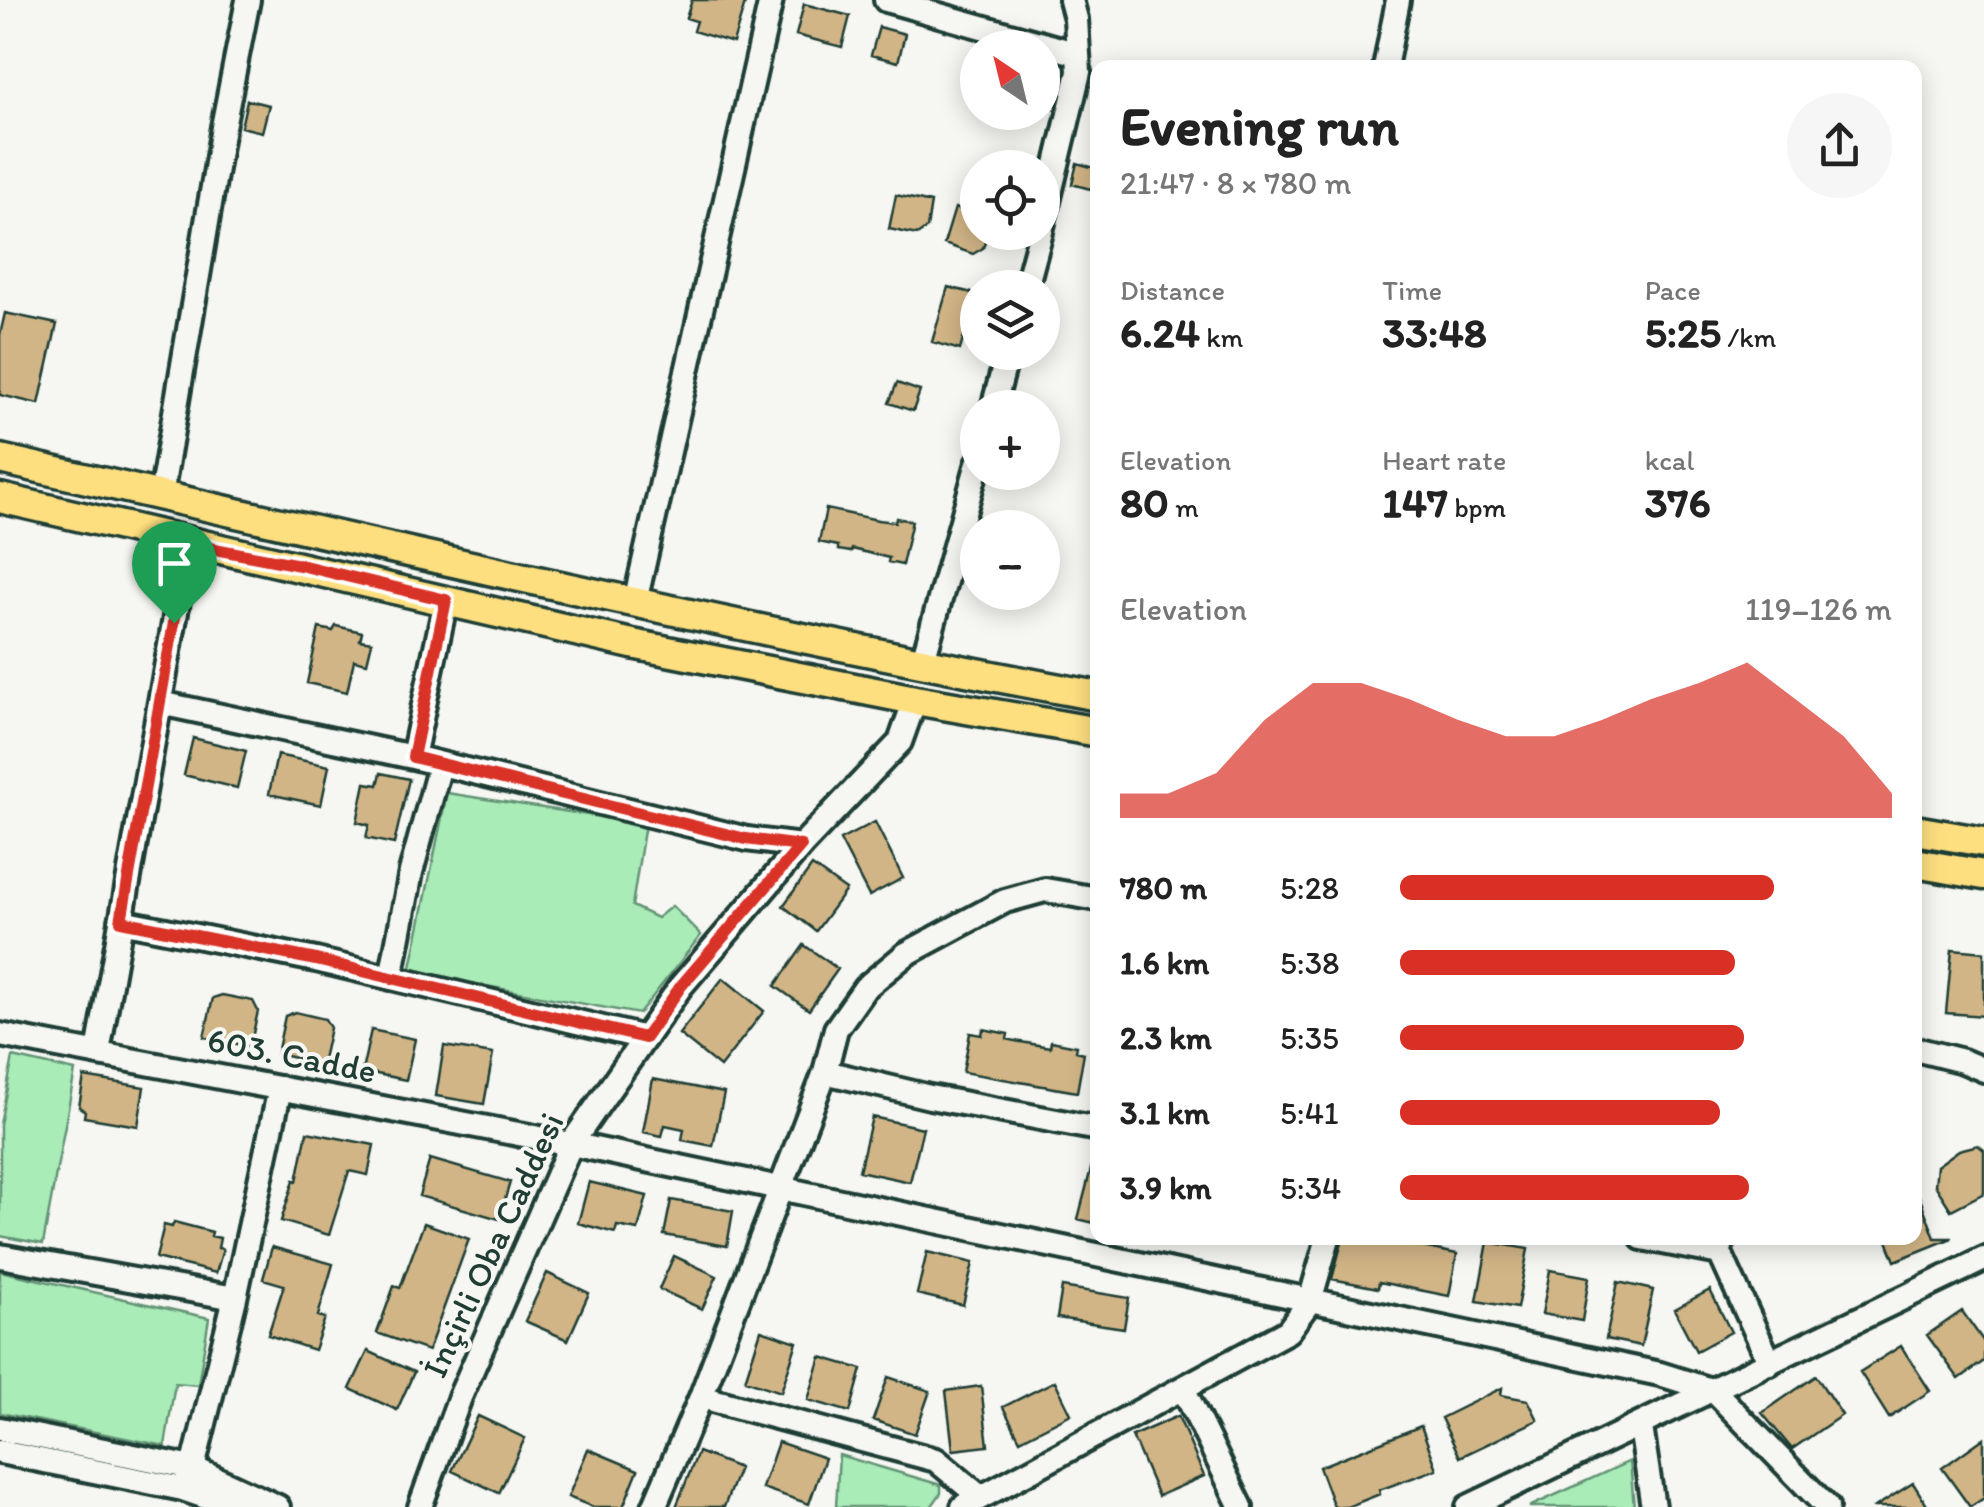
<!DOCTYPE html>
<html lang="en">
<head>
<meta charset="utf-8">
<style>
	:root { --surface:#fff; --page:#f6f6f6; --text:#222; --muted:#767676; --accent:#d93025 }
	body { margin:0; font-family:Itim,sans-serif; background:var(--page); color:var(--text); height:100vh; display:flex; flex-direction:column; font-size:38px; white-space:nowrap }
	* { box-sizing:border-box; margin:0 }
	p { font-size:32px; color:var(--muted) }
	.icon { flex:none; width:55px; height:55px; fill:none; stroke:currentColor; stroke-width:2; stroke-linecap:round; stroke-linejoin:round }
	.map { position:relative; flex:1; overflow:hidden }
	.side { position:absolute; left:1090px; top:60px; width:832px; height:1185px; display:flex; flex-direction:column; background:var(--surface); border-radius:20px; box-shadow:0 5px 25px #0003 }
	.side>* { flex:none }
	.needle { width:65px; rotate:325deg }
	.tools { position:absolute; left:960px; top:30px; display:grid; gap:20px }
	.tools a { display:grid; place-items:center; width:100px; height:100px; border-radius:50%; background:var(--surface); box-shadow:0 5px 25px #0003; font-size:50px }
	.pin { position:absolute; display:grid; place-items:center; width:85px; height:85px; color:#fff; margin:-102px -42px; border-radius:50% 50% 50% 0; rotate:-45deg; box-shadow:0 0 10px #0007 }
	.pin .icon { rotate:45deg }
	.round { display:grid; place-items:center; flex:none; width:105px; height:105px; border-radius:52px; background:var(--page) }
	.head { display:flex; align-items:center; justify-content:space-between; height:170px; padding:0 30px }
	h1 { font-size:55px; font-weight:700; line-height:75px }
	.metrics { display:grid; grid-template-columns:repeat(3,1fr); gap:15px; height:170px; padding:10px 30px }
	.metrics div { display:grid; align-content:center }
	.metrics b { font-size:42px; font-weight:700 }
	.metrics small { font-size:28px; font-weight:400 }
	.metrics p { font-size:28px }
	.chart { height:280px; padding:20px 30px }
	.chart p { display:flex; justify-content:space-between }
	.chart svg { width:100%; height:180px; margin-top:10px; fill:var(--accent); opacity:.7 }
	ul { padding:0 30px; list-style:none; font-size:32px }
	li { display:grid; grid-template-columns:160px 120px 1fr; align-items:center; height:75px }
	li i { height:25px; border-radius:12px; background:var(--accent) }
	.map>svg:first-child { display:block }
	.green { fill:#a9ecb7; stroke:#649476; stroke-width:2.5 }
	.building { fill:#d1b586; stroke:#1f3d34; stroke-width:2.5 }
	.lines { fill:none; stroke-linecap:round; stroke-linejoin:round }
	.minor-casing { stroke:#1f3d34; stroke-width:30 }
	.major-casing { stroke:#1f3d34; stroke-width:35 }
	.minor { stroke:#f6f6f2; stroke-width:22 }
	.major { stroke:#fedf80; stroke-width:28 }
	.route-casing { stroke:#fff; stroke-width:20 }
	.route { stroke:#d93025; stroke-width:12 }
	.labels { text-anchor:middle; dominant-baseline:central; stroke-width:8; stroke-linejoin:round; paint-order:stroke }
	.street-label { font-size:35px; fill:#1f3d34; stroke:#f6f6f2 }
</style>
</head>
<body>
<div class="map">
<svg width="1984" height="1507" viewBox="0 0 1984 1507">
	<rect width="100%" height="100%" fill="#f6f6f2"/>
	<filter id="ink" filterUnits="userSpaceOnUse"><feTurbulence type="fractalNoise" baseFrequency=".01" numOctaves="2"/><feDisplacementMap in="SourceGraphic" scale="20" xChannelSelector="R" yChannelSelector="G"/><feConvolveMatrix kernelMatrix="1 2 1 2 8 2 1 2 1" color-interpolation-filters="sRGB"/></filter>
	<g filter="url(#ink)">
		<path class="green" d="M447 793 645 824 632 906 657 918 672 906 701 935 639 1014 410 972Z
			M13 1057 75 1071 43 1244 0 1236V1124Z
			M0 1271 209 1318 198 1385 175 1383 165 1446 0 1413Z
			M839 1455 941 1485V1493L931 1507H836Z
			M1630 1461 1634 1507H1529Z"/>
		<path class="building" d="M692 0H746L733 43 693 31 696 21 686 18Z
			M804 4 850 16 842 47 796 35Z
			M879 27 905 34 898 62 871 55Z
			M247 100 269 105 262 132 241 127Z
			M1077 163 1098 169V191L1072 184Z
			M896 195 931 203 927 228 917 235 889 229Z
			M955 208 978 215V232H988L983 248 973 254 944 244Z
			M948 287 976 294 960 350 932 342Z
			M5 313 57 324 39 404 0 395V335Z
			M897 383 920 391 913 411 889 403Z
			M826 509 878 520 895 522 896 518 912 521 902 565 888 562 889 558 852 549 851 552 838 550V546L819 542Z
			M336 626 362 632 360 640 372 642 367 663 354 660 347 692 307 683 319 628 333 631Z
			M193 738 246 751 237 788 184 775Z
			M277 755 329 766 321 805 269 794Z
			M381 773 409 779 394 844 366 838 369 825 357 822 365 783 378 785Z
			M875 822 903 878 869 896 840 840Z
			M812 866 846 890 816 931 783 906Z
			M804 945 838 969 809 1010 775 986Z
			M1952 949 1984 952V1016L1946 1013Z
			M723 978 764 1011 720 1067 679 1034Z
			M222 995 253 1001 258 1011 250 1047 204 1037 213 998Z
			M295 1012 325 1019 330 1028 322 1064 277 1054 285 1016Z
			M983 1029 1008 1034 1007 1039 1015 1041 1050 1047 1051 1041 1077 1046 1076 1051 1084 1053 1077 1092 963 1072 970 1033 982 1035Z
			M371 1030 415 1039 406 1080 362 1071Z
			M444 1046 493 1054 484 1104 436 1096Z
			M84 1077 144 1087 138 1126 84 1117 85 1111 79 1107Z
			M653 1079 724 1093 713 1146 682 1140 684 1129 665 1125 662 1136 643 1132Z
			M872 1117 923 1128 910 1182 859 1171Z
			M307 1132 374 1145 368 1175 349 1171 329 1235 281 1221 294 1180 297 1181Z
			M1978 1145 1984 1150V1193L1951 1210 1935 1185 1937 1166 1959 1150Z
			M430 1159 510 1182 499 1219 419 1196Z
			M1093 1161H1098V1224L1078 1219Z
			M589 1182 647 1196 638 1230 617 1226 615 1233 578 1223Z
			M1916 1188 1935 1238H1952L1895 1261 1886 1238H1915Z
			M671 1200 733 1211 727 1246 664 1235Z
			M174 1222 212 1232 211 1236 220 1238 218 1248 223 1249 216 1273 156 1258 164 1225 172 1227Z
			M424 1223 469 1239 428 1351 377 1333 394 1286 400 1288Z
			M1343 1238H1389L1388 1240 1457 1254 1449 1296 1379 1282 1378 1288 1332 1279Z
			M1488 1242 1528 1249 1517 1308 1477 1301Z
			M272 1247 333 1264 318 1316 325 1318 314 1350 268 1335 284 1285 263 1279Z
			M927 1252 973 1263 963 1305 917 1294Z
			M674 1256 717 1276 702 1309 659 1289Z
			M1550 1270 1589 1277 1582 1321 1542 1314Z
			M547 1273 589 1293 568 1340 525 1321Z
			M1618 1282 1653 1290 1641 1346 1606 1339Z
			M1062 1287 1129 1298 1124 1328 1057 1318Z
			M1710 1290 1731 1332 1696 1351 1674 1309Z
			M1962 1311 1984 1342V1361L1959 1379 1927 1335Z
			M761 1330 797 1342 781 1392 745 1380Z
			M1901 1346 1930 1391 1889 1418 1860 1372Z
			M368 1351 414 1372 397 1410 350 1389Z
			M821 1357 862 1369 850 1412 808 1400Z
			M1816 1376 1842 1415 1792 1449 1762 1413Z
			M888 1377 930 1391 915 1434 873 1420Z
			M1055 1381 1071 1414 1020 1440 1003 1407Z
			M981 1386 988 1446 953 1450 946 1391Z
			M1502 1388 1501 1395 1528 1400 1538 1420 1460 1457 1441 1418Z
			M478 1416 525 1438 499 1493 452 1471Z
			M1178 1416 1204 1476 1158 1496 1132 1436Z
			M1421 1426 1437 1469 1379 1490 1380 1494 1347 1507H1334L1319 1467Z
			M1984 1438V1498L1970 1507 1942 1468Z
			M778 1442 825 1458 809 1504 762 1488Z
			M588 1449 638 1470 623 1507H593L568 1497Z
			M698 1452 739 1468 724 1507H676Z
			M1913 1483 1928 1507H1875Z"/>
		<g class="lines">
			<g class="minor-casing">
				<path id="minor" d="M886 0 1078 54
					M1385 68 1398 0
					M1042 227 1079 72 1076 19 1071 0
					M1026 288 1041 232
					M993 408 1008 352
					M161 496 223 127 248 0
					M635 602 771 0
					M922 664 978 463
					M160 703 413 757 747 839 801 846
					M413 757 446 600
					M121 921 316 960 645 1038
					M391 978 411 872 440 765
					M0 1035 571 1144 1660 1374 1714 1391 1827 1507
					M1915 1049 1963 1061 1984 1070
					M98 1052 188 544
					M825 1072 930 1097 1098 1129
					M1642 1238 1720 1253
					M1722 1238 1720 1253 1770 1363
					M0 1256 235 1298
					M1184 1390 1241 1507
					M701 1397 936 1460 979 1496
					M1641 1427 1653 1507
					M0 1429 193 1468 278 1507
					M0 1452 183 1489 235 1507
					M183 1489 193 1468 235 1298 280 1088
					M420 1507 460 1397 571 1144 681 986 801 846 900 742 915 700
					M654 1507 701 1397 825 1072 836 1029 865 988 906 954 1005 901 1045 890 1098 899
					M963 1507 1288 1331 1310 1301 1328 1238
					M1468 1507 1984 1259"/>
			</g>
			<g class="major-casing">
				<path id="major" d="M0 459C365 542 729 628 1098 696
					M0 498 632 644 915 700 1098 732
					M1915 830 1984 842
					M1915 863 1984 875"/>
			</g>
			<use href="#minor" class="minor"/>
			<use href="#major" class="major"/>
		</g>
	</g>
	<g class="lines" filter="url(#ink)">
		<g class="route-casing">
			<path id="route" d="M188 544 300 565 446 600 413 757 746 839 801 846 681 986 645 1038 316 960 121 921Z"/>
		</g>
		<use href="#route" class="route"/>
	</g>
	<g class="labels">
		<g class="street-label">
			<text transform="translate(292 1055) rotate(11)">603. Cadde</text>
			<text transform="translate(493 1245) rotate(-65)">İnçirli Oba Caddesi</text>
		</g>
	</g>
</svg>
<div class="tools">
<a><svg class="needle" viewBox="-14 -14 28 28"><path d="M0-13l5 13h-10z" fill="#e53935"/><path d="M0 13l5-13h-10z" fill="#767676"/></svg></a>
<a><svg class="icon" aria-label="locate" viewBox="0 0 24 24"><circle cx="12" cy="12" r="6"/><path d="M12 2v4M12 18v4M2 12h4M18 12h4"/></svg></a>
<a><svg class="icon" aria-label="layers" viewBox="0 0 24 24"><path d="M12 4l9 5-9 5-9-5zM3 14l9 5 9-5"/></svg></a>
<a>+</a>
<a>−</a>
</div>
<div class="pin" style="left:174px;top:623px;background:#1e9e55"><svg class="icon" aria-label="arrive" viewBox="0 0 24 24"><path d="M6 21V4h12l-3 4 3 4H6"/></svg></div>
<section class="side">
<div class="head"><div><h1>Evening run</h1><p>21:47 · 8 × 780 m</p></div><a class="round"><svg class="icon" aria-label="share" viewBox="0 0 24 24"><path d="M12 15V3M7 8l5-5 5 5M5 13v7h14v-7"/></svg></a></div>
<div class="metrics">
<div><p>Distance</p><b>6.24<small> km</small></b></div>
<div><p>Time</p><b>33:48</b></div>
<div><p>Pace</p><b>5:25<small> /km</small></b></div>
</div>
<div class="metrics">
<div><p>Elevation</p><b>80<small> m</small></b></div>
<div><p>Heart rate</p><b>147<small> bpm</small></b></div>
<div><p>kcal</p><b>376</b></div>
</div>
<div class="chart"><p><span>Elevation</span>119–126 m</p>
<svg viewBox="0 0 160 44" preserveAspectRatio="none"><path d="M0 44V38L10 38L20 33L30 20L40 11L50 11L60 15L70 20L80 24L90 24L100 20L110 15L120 11L130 6L140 15L150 24L160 38V44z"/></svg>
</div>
<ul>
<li><b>780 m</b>5:28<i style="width:76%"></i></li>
<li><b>1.6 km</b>5:38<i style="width:68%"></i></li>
<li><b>2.3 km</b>5:35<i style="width:70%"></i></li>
<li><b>3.1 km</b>5:41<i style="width:65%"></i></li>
<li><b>3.9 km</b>5:34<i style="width:71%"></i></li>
</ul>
</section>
</div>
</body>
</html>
